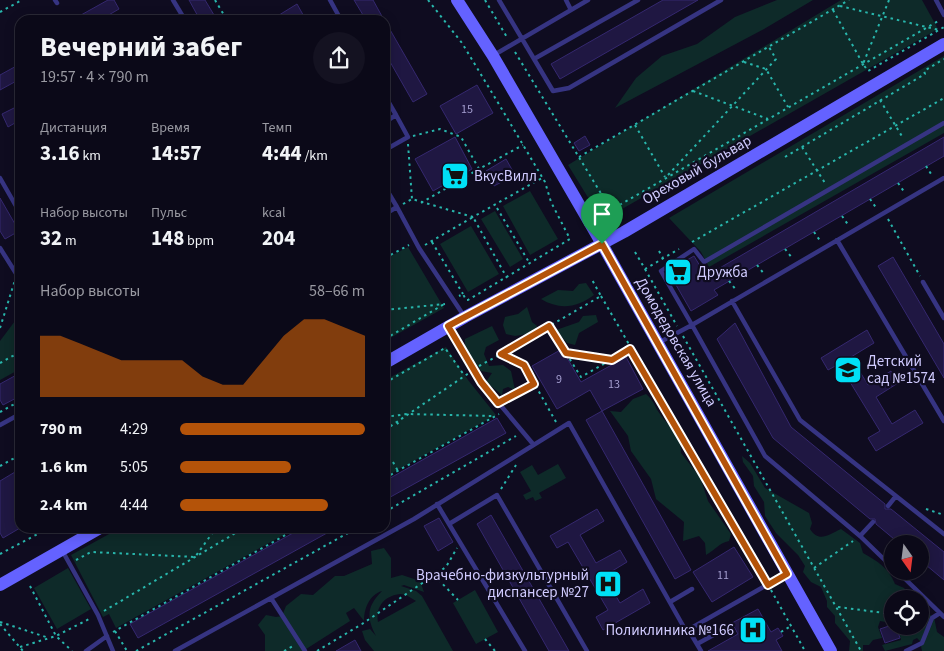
<!DOCTYPE html>
<html lang="ru">
<head>
<meta charset="utf-8">
<style>
	:root { --surface:#0b0918; --page:#141221; --text:#f1f3f6; --muted:#9a9aa2; --line:#2b2a37; --accent:#b45309 }
	body { margin:0; font-family:"Source Sans 3",sans-serif; background:var(--page); color:var(--text); height:100vh; display:flex; flex-direction:column; font-size:19px; white-space:nowrap }
	* { box-sizing:border-box; margin:0 }
	p { font-size:16px; color:var(--muted) }
	.icon { flex:none; width:28px; height:28px; fill:none; stroke:currentColor; stroke-width:2; stroke-linecap:round; stroke-linejoin:round }
	.map { position:relative; flex:1; overflow:hidden }
	.side { position:absolute; left:15px; top:15px; width:375px; height:518px; display:flex; flex-direction:column; background:var(--surface); border-radius:15px; box-shadow:0 2px 12px #0003,0 0 0 1px var(--line) }
	.side>* { flex:none }
	.needle { width:32px; rotate:166deg }
	.fabs { position:absolute; left:884px; top:535px; display:grid; gap:10px }
	.fabs a { display:grid; place-items:center; width:45px; height:45px; border-radius:50%; background:var(--surface); box-shadow:0 2px 12px #0003,0 0 0 1px var(--line); font-size:25px }
	.pin { position:absolute; display:grid; place-items:center; width:42px; height:42px; color:#fff; margin:-51px -21px; border-radius:50% 50% 50% 0; rotate:-45deg; box-shadow:0 0 5px #0007 }
	.pin .icon { rotate:45deg }
	.round { display:grid; place-items:center; flex:none; width:52px; height:52px; border-radius:26px; background:var(--page) }
	.head { display:flex; align-items:center; justify-content:space-between; height:85px; padding:0 25px }
	h1 { font-size:28px; font-weight:700; line-height:38px }
	.metrics { display:grid; grid-template-columns:repeat(3,1fr); gap:8px; height:85px; padding:5px 25px }
	.metrics div { display:grid; align-content:center }
	.metrics b { font-size:21px; font-weight:700 }
	.metrics small { font-size:14px; font-weight:400 }
	.metrics p { font-size:14px }
	.chart { height:140px; padding:10px 25px }
	.chart p { display:flex; justify-content:space-between }
	.chart svg { width:100%; height:90px; margin-top:5px; fill:var(--accent); opacity:.7 }
	ul { padding:0 25px; list-style:none; font-size:16px }
	li { display:grid; grid-template-columns:80px 60px 1fr; align-items:center; height:38px }
	li i { height:12px; border-radius:6px; background:var(--accent) }
	.map>svg:first-child { display:block }
	.green { fill:#0e2a29; fill-rule:evenodd }
	.building { fill:#1f1742; stroke:#35286f }
	.lines { fill:none; stroke-linecap:round; stroke-linejoin:round }
	.path { stroke:#28b6ac; stroke-width:2; stroke-dasharray:2.5 4; stroke-linecap:butt }
	.lane { stroke:#363482; stroke-width:4.5 }
	.secondary { stroke:#6462ff; stroke-width:12 }
	.route-casing { stroke:#fff; stroke-width:10 }
	.route { stroke:#b45309; stroke-width:6 }
	.labels { text-anchor:middle; dominant-baseline:central; stroke-width:4.5; stroke-linejoin:round; paint-order:stroke }
	.number-label { font-size:12px; fill:#a49ed0 }
	.street-label { font-size:15px; fill:#d0cbff; stroke:#0f0c20 }
	.poi-label { font-size:15px; fill:#d0cbff; stroke:#0f0c20; text-anchor:start }
</style>
</head>
<body>
<div class="map">
<svg width="944" height="651" viewBox="0 0 944 651">
	<rect width="100%" height="100%" fill="#0f0c20"/>
	<path class="green" d="M777 0H813L764 29 615 108 636 78 662 56 697 44 735 17Z
		M841 0H922L938 29 615 213 600 217 568 165Z
		M944 56V133L709 267 701 252 669 218Z
		M530 191 558 239 530 255 503 206Z
		M495 211 523 259 510 267 481 219Z
		M471 226 499 274 468 292 440 244Z
		M408 247 444 308 385 341V259Z
		M586 283 594 295C577 308 559 310 541 299L558 290 573 291 579 284Z
		M527 307 532 322 537 326 533 333 515 336 506 334 503 325 505 317 518 314Z
		M596 315 598 322 579 333 575 345 567 343 556 330 579 322 583 316Z
		M20 320V369L0 380V341L15 321Z
		M492 326 499 340 486 347 484 354 489 366 503 365 511 371 515 390 508 387 503 389 502 395 486 382 492 373 481 371 465 348V339Z
		M446 347 468 380 496 415 385 477V380Z
		M646 394C655 402 654 406 660 414 670 429 681 431 681 453L700 477 708 501 731 534 729 541C719 543 715 550 706 555L705 543 699 536 683 541 684 522 656 499 651 479 631 451 628 436 610 411 621 412 633 399Z
		M742 456 750 463 765 488 809 513 812 523 810 529C819 543 828 535 841 529L860 543 863 553C877 561 889 568 895 584L904 588 914 599H892V623L880 621 878 627 882 638 873 640 869 645H863V651H849L850 641 835 623V616L827 607V601L821 587 811 582 803 572 805 566 798 555 776 533 765 516 764 502 754 486 753 476 743 462Z
		M558 464 566 478 539 493 542 498 535 501 533 497 526 500 523 495 531 491 520 472 532 465 538 475Z
		M120 528H296L116 628 109 614 103 617 71 555Z
		M384 548 391 558V578L402 575 420 581 424 592 404 585 401 586 416 591 422 596 453 651H374L365 640 362 631 370 629 376 636C366 617 367 606 382 591 369 595 364 609 364 621L354 608 346 613 350 621 303 651H265V635L258 625 266 615 276 617 282 616 286 606 301 594 313 595 335 576H344L372 564 371 551ZM401 594 406 595 416 601 378 622C375 607 385 595 401 594Z
		M68 568 91 609 57 629 34 588Z
		M475 590 498 632 476 644 453 603Z
		M920 610 934 617 937 632 944 637V651H922L920 641 917 638 913 640 912 644 885 651 882 645 901 640 898 626H920Z"/>
	<path class="building" d="M108 0H114L119 9 100 20H72Z
		M189 0H205L217 20H200Z
		M354 0H373L384 20H366Z
		M663 0H698L560 79 551 64Z
		M297 4 306 20H271Z
		M385 21 427 94 413 102 385 53Z
		M20 64V79L0 90V75Z
		M477 85 493 113 456 134 440 106Z
		M20 105V120L8 127 2 114Z
		M585 136 590 145 579 151 574 143Z
		M455 137 472 169 433 191 415 159Z
		M944 137V156L714 290 718 295 691 311 668 271 694 256 706 276Z
		M506 159 515 175 494 186 486 171Z
		M0 198 19 231 5 239 0 231Z
		M893 257 944 344V378L878 266Z
		M735 323 791 427 885 504V509H891L944 552V580L920 560V544H900L876 524 875 519H870L773 438 717 339Z
		M867 330 874 343 851 357 868 385 891 371 898 383 876 397 892 424 915 410 923 423 876 451 868 438 880 431 839 364 828 370 821 358Z
		M562 349 581 382 626 357 643 389 602 411 590 390 557 409 532 366Z
		M20 373V396L3 405 0 400V384Z
		M602 411 691 570 675 579 586 420Z
		M497 418 506 433 385 500V481Z
		M20 469V528L3 538 0 533V481Z
		M597 509 604 521 580 535 596 563 620 550 627 562 604 576 620 603 643 589 650 603 603 630 596 617 608 610 568 542 557 548 550 536Z
		M491 515 569 651H549L477 524Z
		M439 518 453 542 438 551 424 526Z
		M302 528H336L138 638 130 624Z
		M734 547 753 577 712 602 693 572Z
		M758 609 771 632 778 628 783 636 776 640 782 651H708L738 634 732 623Z
		M889 626H896L900 638 885 643 880 629Z
		M355 640 361 651H336Z"/>
	<g class="lines">
		<path class="path" d="M215 0 227 20
			M428 0 462 43 500 106 545 182 551 202 570 239 468 300H466L463 294 459 296
			M485 0 508 39
			M889 0 863 64 868 71 944 27
			M840 6 939 30
			M833 10 863 64
			M0 12 22 0
			M515 52 611 210 940 20
			M744 62 766 69 788 107
			M693 91 768 119
			M880 100 903 138
			M635 125 665 177
			M413 136 440 129 461 137 479 169 523 145
			M408 144 412 199
			M802 147 825 183
			M579 157 849 0
			M785 157 925 74 924 71 944 59
			M926 166 933 177
			M668 175 776 59 769 47
			M898 183 905 193
			M870 199 877 209
			M421 203 479 169
			M403 204 412 199 473 217 542 178
			M497 208 530 264
			M842 216 849 226
			M888 219 920 276
			M814 232 821 242
			M432 242 463 294
			M692 242 944 98
			M425 245 473 217 507 278
			M785 249 793 259
			M659 251 663 258
			M635 252 645 269 679 249
			M385 258 409 245
			M757 265 765 275
			M645 269 677 326
			M729 281 737 291
			M601 296 765 579
			M385 310 445 304
			M549 326 581 377 630 349
			M0 328 15 280
			M683 336 861 651
			M385 339 446 303
			M567 353 612 359
			M0 363 20 352
			M479 366 501 354
			M385 383 445 348 464 375
			M505 399 534 384
			M0 412 20 401
			M385 417 407 414 493 416
			M397 422 399 426
			M556 422 524 365 501 354 601 296 591 278
			M385 430 469 373
			M393 462 398 471
			M0 466 20 455
			M385 478 499 414
			M501 489 516 465
			M926 509 944 515
			M385 512 516 436
			M0 554 49 528
			M76 560 91 552 195 557 216 528
			M814 568 853 541
			M434 575 458 600
			M30 586 56 636 72 651
			M771 590 805 651
			M838 607 892 614
			M104 611 244 528
			M0 622 49 638
			M0 624 23 651
			M115 631 127 651
			M113 632 298 528
			M781 632 791 626
			M485 639 495 651
			M20 647 56 636 91 618
			M136 651 357 528
			M284 651 293 646
			M317 651 362 624 446 567 457 548"/>
		<path class="lane" d="M55 0 57 3
			M173 0 185 20
			M330 0 341 20
			M499 0 553 91 569 88 721 0
			M566 0 571 10
			M936 0 944 15
			M494 55 588 0
			M534 59 638 0
			M385 96 396 115 385 122
			M385 150 408 137 396 115
			M0 178 20 213
			M385 187 397 207
			M385 214 397 207 419 248 464 316
			M837 240 944 421
			M0 248 17 275 20 276
			M923 282 944 318
			M732 301 800 420 944 534
			M449 328 481 382 533 444
			M660 342 692 325 661 271 694 249 704 262 944 123
			M0 425 20 414
			M437 504 525 651
			M888 506 896 496
			M449 524 497 495 587 651
			M860 536 873 522
			M63 552 98 615 113 651
			M892 567 860 536 765 456 692 325 944 178
			M897 571 944 617
			M271 598 305 651
			M670 602 692 589
			M688 629 701 651
			M697 644 728 627
			M86 651 107 636
			M175 651 414 519 569 423 686 631 786 574
			M906 651 922 643 932 618 940 613"/>
		<path class="secondary" d="M457 0 493 56 602 244 831 651
			M385 363 465 317 624 232 944 44
			M0 585 100 528"/>
	</g>
	<g class="lines">
		<g class="route-casing">
			<path id="route" d="M602 244 787 574 768 585 630 349 612 360 566 353 549 326 501 354 524 365 534 384 498 403 481 382 448 326Z"/>
		</g>
		<use href="#route" class="route"/>
	</g>
	<defs>
		<g id="supermarket-square" transform="scale(1.4375)"><rect x="-9" y="-9" width="18" height="18" rx="4" fill="#00e0f6" stroke="#0f0c20"/><path d="M-6-5.5h2.5l.6 2H6L4.5 2H-2.5L-4.4-4H-6ZM-1.5 3.2a1.3 1.3 0 1 0 .1 0ZM3 3.2a1.3 1.3 0 1 0 .1 0Z" fill="#111"/></g>
		<g id="school-square" transform="scale(1.4375)"><rect x="-9" y="-9" width="18" height="18" rx="4" fill="#00e0f6" stroke="#0f0c20"/><path d="M0-5L7-2L0 1L-7-2ZM-4 1L0 2.5L4 1V4Q0 6-4 4Z" fill="#111"/></g>
		<g id="hospital-square" transform="scale(1.4375)"><rect x="-9" y="-9" width="18" height="18" rx="4" fill="#00e0f6" stroke="#0f0c20"/><path d="M-5-5h3v3.5h4V-5h3V5h-3V1.5h-4V5h-3Z" fill="#111"/></g>
	</defs>
	<g fill-rule="evenodd">
		<use href="#supermarket-square" x="455" y="176"/>
		<use href="#supermarket-square" x="678" y="272"/>
		<use href="#school-square" x="848" y="370"/>
		<use href="#hospital-square" x="608" y="584"/>
		<use href="#hospital-square" x="753" y="630"/>
	</g>
	<g class="labels">
		<g class="number-label">
			<text x="467" y="109">15</text>
			<text x="559" y="379">9</text>
			<text x="614" y="384">13</text>
			<text x="723" y="575">11</text>
		</g>
		<g class="street-label">
			<text transform="translate(697 170) rotate(-30)">Ореховый бульвар</text>
			<text transform="translate(676 342) rotate(60)">Домодедовская улица</text>
		</g>
		<g class="poi-label">
			<text x="474" y="176">ВкусВилл</text>
			<text x="697" y="272">Дружба</text>
			<text x="867" y="361">Детский<tspan x="867" dy="17">сад №1574</tspan></text>
			<text x="589" y="575" text-anchor="end">Врачебно-физкультурный<tspan x="589" dy="17">диспансер №27</tspan></text>
			<text x="734" y="630" text-anchor="end">Поликлиника №166</text>
		</g>
	</g>
</svg>
<div class="fabs">
<a><svg class="needle" viewBox="-14 -14 28 28"><path d="M0-13l5 13h-10z" fill="#e53935"/><path d="M0 13l5-13h-10z" fill="#9a9aa2"/></svg></a>
<a><svg class="icon" aria-label="locate" viewBox="0 0 24 24"><circle cx="12" cy="12" r="6"/><path d="M12 2v4M12 18v4M2 12h4M18 12h4"/></svg></a>
</div>
<div class="pin" style="left:602px;top:244px;background:#1e9e55"><svg class="icon" aria-label="arrive" viewBox="0 0 24 24"><path d="M6 21V4h12l-3 4 3 4H6"/></svg></div>
<section class="side">
<div class="head"><div><h1>Вечерний забег</h1><p>19:57 · 4 × 790 m</p></div><a class="round"><svg class="icon" aria-label="share" viewBox="0 0 24 24"><path d="M12 15V3M7 8l5-5 5 5M5 13v7h14v-7"/></svg></a></div>
<div class="metrics">
<div><p>Дистанция</p><b>3.16<small> km</small></b></div>
<div><p>Время</p><b>14:57</b></div>
<div><p>Темп</p><b>4:44<small> /km</small></b></div>
</div>
<div class="metrics">
<div><p>Набор высоты</p><b>32<small> m</small></b></div>
<div><p>Пульс</p><b>148<small> bpm</small></b></div>
<div><p>kcal</p><b>204</b></div>
</div>
<div class="chart"><p><span>Набор высоты</span>58–66 m</p>
<svg viewBox="0 0 160 44" preserveAspectRatio="none"><path d="M0 44V14L10 14L20 18L30 22L40 26L50 26L60 26L70 26L80 34L90 38L100 38L110 26L120 14L130 6L140 6L150 10L160 14V44z"/></svg>
</div>
<ul>
<li><b>790 m</b>4:29<i style="width:100%"></i></li>
<li><b>1.6 km</b>5:05<i style="width:60%"></i></li>
<li><b>2.4 km</b>4:44<i style="width:80%"></i></li>
</ul>
</section>
</div>
</body>
</html>
